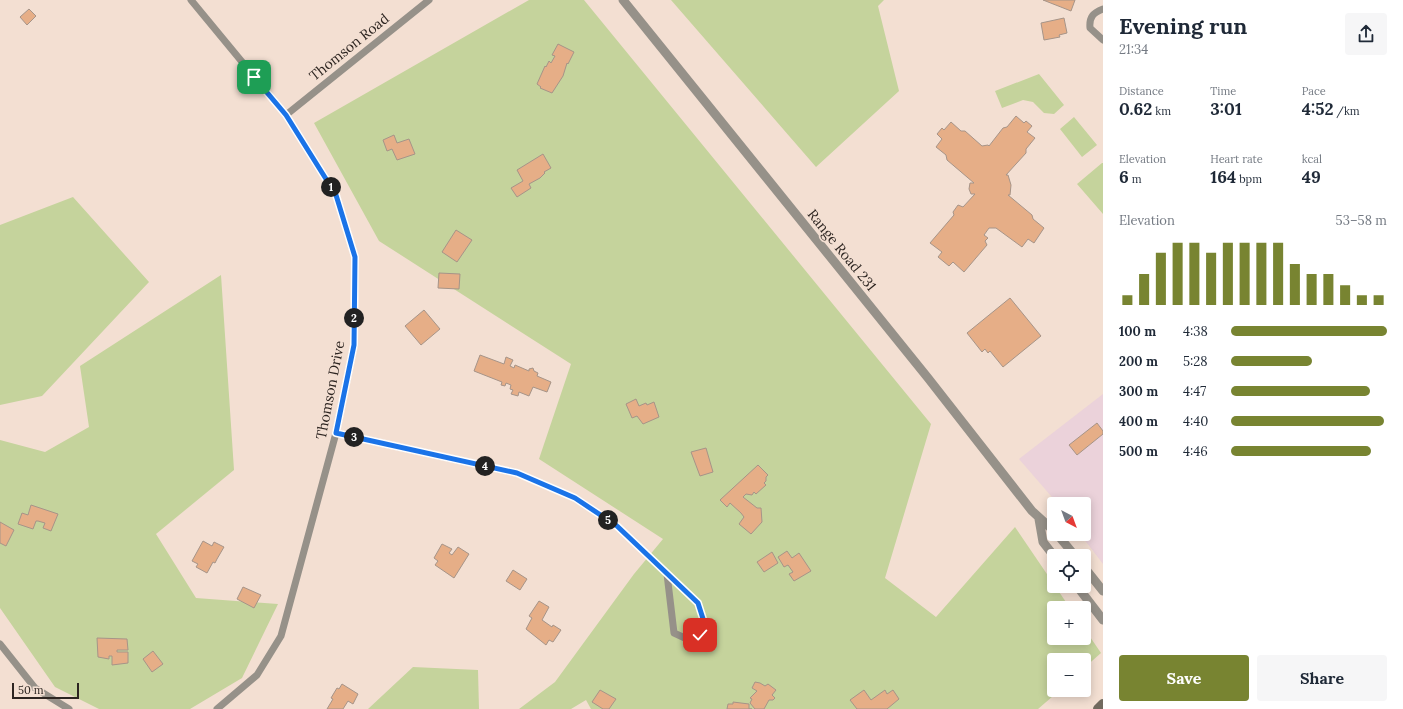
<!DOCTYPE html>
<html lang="en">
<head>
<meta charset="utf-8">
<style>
	:root { --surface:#fff; --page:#f6f6f7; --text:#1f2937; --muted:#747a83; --accent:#788431 }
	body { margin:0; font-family:Lora,serif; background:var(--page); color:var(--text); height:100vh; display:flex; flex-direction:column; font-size:15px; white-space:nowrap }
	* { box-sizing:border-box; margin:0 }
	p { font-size:13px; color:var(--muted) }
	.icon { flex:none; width:22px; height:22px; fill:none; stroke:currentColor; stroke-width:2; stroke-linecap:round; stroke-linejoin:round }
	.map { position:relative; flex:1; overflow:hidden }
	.side { display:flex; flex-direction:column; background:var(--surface); width:300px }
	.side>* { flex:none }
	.needle { width:26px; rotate:139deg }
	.controls { position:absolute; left:1047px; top:497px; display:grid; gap:8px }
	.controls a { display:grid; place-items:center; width:44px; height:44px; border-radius:4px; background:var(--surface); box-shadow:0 2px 10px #0003; font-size:20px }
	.scale { position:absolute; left:12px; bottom:10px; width:67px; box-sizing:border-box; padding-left:4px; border:2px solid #2d2521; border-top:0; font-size:11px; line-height:14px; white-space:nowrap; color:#2d2521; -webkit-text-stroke:3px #f3dfd2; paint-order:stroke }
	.pin { position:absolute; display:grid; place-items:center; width:34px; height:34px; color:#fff; margin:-17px; border-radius:8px; box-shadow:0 2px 6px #0006 }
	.km { position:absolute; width:20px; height:20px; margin:-10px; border-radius:50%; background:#222; color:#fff; font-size:11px; line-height:20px; text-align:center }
	.round { display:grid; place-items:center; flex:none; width:42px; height:42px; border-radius:4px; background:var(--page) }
	.summary { display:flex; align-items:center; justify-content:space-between; height:68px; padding:0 16px }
	h1 { font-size:22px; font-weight:700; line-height:30px }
	.figures { display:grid; grid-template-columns:repeat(3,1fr); gap:6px; height:68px; padding:4px 16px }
	.figures div { display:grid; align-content:center }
	.figures b { font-size:17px; font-weight:700 }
	.figures small { font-size:11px; font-weight:400 }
	.figures p { font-size:11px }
	.chart { height:112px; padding:8px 16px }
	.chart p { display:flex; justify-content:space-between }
	.chart svg { width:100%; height:72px; margin-top:4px; stroke:var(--accent); stroke-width:6 }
	.action { display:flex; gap:8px; margin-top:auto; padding:8px 16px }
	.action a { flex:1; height:46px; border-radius:4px; background:var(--accent); color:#fff; font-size:16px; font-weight:700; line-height:46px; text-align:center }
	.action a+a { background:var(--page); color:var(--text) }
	ul { padding:0 16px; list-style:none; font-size:13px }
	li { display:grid; grid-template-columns:64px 48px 1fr; align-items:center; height:30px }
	li i { height:10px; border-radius:5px; background:var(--accent) }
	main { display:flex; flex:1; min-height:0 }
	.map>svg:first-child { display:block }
	.commercial { fill:#ebd2da }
	.green { fill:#c5d39c }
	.building { fill:#e6ae87; stroke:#a69488 }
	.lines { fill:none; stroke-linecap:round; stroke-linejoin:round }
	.minor { stroke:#969189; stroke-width:7 }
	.tertiary { stroke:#969189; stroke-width:9 }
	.secondary { stroke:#716a5f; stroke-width:10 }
	.route-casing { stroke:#fff; stroke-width:8 }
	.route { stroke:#1a73e8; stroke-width:5 }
	.labels { text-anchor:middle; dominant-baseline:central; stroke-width:3.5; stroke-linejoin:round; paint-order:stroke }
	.street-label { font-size:14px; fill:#2d2521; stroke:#f3dfd2 }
</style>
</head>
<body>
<main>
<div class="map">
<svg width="1103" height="709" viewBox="0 0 1103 709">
	<rect width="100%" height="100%" fill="#f3dfd2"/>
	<path class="commercial" d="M1103 394V564L1080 534H1084V504H1058L1019 459Z"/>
	<path class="green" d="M529 0H584L931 424 885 578 936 617 1015 527 1070 608H1054V638H1084V628L1101 653 1084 668V660H1054V690H1060L1038 709H591L586 700 571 709H519L555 682 634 574 663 539 539 459 571 364 379 241 314 123Z
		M671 0H884L878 6 899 91 816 167Z
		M1039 74 1064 105 1054 114 1044 113 1033 102 1023 100 1002 108 995 91Z
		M1074 117 1097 145 1082 157 1060 129Z
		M1102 163H1103V214L1077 184Z
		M73 197 149 282 42 396 0 405V225Z
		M221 275 234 470 156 534 196 598 278 604 242 678 190 709H99L55 687 0 608V440L45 452 89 427 80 366Z
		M413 667 478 670 479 709H368Z"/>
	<path class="building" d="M1043 0H1075L1071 11Z
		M29 9 36 16 27 25 20 17Z
		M1064 18 1067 33 1059 35 1060 37 1044 40 1041 23Z
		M558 44 574 52 568 64 567 63 563 76 552 93 540 88 541 87 537 84 545 66 546 67 549 61 551 63 555 56 552 55Z
		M1016 116 1024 123 1026 121 1032 126 1027 132 1035 138 1026 149V153L1006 175H1008L1011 185 1010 195H1008L1032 215 1033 219 1044 228 1034 243 1028 239 1022 247 996 228H989L984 235 988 238 985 241 987 245 964 272 953 262 949 266 938 257 942 252 930 243 954 215 953 212 958 205 963 207 975 194H971L969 189 970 183H974L947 160 946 155 936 147 942 139 937 134 942 128 944 130 951 122 961 131H965L982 146 988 145 989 146 1003 128 1007 127Z
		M394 135 397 143 409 139 415 154 397 160 392 149 387 151 383 140Z
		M543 154 551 168 544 172 545 173 540 178 529 184 531 188 517 197 511 188 523 181 517 170Z
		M456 230 472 240 457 262 442 252Z
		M439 273 460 274 459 289 438 288Z
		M1010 298 1041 336 1003 367 990 351 988 353 985 349 982 352 967 333Z
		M424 310 440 329 421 345 405 326Z
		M480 355 504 364 506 357 513 360 510 366 514 368 515 365 529 371V369L533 368 534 371 538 373 537 376 551 382 547 392 533 387 529 396 519 392 518 396 511 394 513 390 510 389 511 385 506 383 505 386 501 385 502 382 474 371Z
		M636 399 639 406 646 403 647 405 654 402 659 417 643 424 637 416 632 418 626 404Z
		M1097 423 1103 431V434L1077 455 1069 445Z
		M706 448 713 472 700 476 691 452Z
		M758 465 768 475 766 477V481L764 483 766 485 756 494 754 492 752 495 746 494 743 497 757 508H761L762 522 751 534 739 524 744 517 741 513 730 503 727 507 720 500Z
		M31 505 58 514 51 531 43 528 45 523 38 521H36L33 529 18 524 22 513 28 515Z
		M0 522 14 530 6 546 0 543Z
		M203 541 212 546 214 542 224 547 217 559 215 563 213 562 207 573 196 567 198 564 192 561Z
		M442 544 452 549 449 553 452 555 458 547 469 554 454 578 435 565 438 561 434 558Z
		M787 551 792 558 799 553 811 571 794 581 789 574 793 572 788 565 784 567 778 557Z
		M772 552 778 563 764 572 757 562Z
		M513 570 527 579 520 590 506 581Z
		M243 587 261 595 254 608 237 599Z
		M539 601 549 607 542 620 552 627 553 625 561 630 553 642 549 640 546 645 526 629 532 618 529 616Z
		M97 638 127 639 128 650H117V652H128V663L112 665V656H109V659L98 657Z
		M153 651 163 664 152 672 143 659Z
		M755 682 760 683 765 686 768 684 776 690 772 695 775 698 773 700H769L764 709H755L750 703 752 699 750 698 757 691 752 688Z
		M342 684 358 694 353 704 348 701 343 709H327L333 699 331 698 337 688 339 689Z
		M600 690 616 699 609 709H603L592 702Z
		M864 690 871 700 885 690 887 694 893 690 899 699 887 709H857L850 700Z
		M733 702 749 704V709H752H727L728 704H733Z"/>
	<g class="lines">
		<path class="minor" d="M191 0 286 115 336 195 355 257 354 345 336 433 281 636 257 675 217 709
			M1103 9C1093 13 1089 17 1090 28L1103 40
			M286 115 429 0
			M336 433 517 473 575 498 617 526 698 603 705 625 700 635 687 639 674 633 667 574
			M0 644 35 688 69 709"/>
		<path class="tertiary" d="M623 0 928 378 1032 511 1054 531
			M1039 519 1043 542 1054 556
			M1057 534 1075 556
			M1084 567 1103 591
			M1077 586 1103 620"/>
		<path class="secondary" d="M1098 709 1103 704"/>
	</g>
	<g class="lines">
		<g class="route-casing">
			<path id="route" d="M254 77 286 115 336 195 355 257 354 345 336 433 517 473 575 498 617 526 698 603 705 625 700 635"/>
		</g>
		<use href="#route" class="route"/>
	</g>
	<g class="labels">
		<g class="street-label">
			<text transform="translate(349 47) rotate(-39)">Thomson Road</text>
			<text transform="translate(842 250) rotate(51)">Range Road 231</text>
			<text transform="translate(330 390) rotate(-79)">Thomson Drive</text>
		</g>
	</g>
</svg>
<div class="controls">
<a><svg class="needle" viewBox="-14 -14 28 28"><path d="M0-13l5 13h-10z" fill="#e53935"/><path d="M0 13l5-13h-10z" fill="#747a83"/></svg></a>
<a><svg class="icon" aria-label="locate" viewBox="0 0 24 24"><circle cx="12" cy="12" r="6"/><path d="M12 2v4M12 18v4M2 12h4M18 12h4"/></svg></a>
<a>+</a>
<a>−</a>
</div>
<div class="scale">50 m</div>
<div class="pin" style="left:254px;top:77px;background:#1e9e55"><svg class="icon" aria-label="arrive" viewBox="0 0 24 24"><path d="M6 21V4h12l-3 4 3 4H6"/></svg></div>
<div class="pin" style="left:700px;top:635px;background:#d93025"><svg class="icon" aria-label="check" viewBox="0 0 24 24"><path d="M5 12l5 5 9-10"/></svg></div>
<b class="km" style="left:331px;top:187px">1</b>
<b class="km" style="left:354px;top:318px">2</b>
<b class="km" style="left:354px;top:437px">3</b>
<b class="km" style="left:485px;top:466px">4</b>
<b class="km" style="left:608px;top:520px">5</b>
</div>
<section class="side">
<div class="summary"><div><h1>Evening run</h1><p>21:34</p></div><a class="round"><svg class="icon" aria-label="share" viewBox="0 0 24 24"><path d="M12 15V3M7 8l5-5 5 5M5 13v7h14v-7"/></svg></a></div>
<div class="figures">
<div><p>Distance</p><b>0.62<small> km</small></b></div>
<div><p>Time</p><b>3:01</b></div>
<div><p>Pace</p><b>4:52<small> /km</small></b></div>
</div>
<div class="figures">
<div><p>Elevation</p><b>6<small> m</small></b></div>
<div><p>Heart rate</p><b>164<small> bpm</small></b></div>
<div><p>kcal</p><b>49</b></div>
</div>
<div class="chart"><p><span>Elevation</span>53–58 m</p>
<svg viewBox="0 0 160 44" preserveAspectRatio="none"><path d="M5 44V38M15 44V25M25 44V12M35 44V6M45 44V6M55 44V12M65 44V6M75 44V6M85 44V6M95 44V6M105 44V19M115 44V25M125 44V25M135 44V32M145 44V38M155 44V38"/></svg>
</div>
<ul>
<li><b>100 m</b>4:38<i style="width:100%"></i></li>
<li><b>200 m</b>5:28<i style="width:52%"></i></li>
<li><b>300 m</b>4:47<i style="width:89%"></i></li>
<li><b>400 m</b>4:40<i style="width:98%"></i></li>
<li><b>500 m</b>4:46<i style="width:90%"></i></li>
</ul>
<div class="action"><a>Save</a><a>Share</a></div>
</section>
</main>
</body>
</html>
